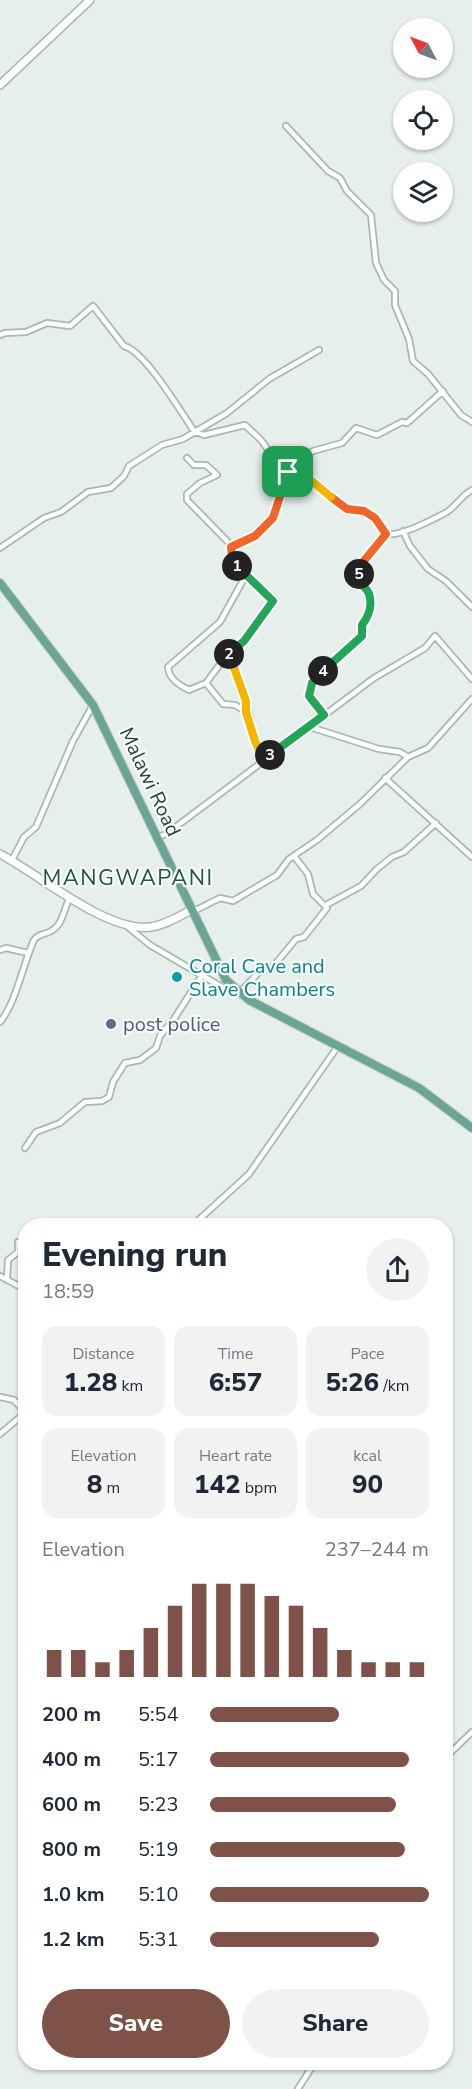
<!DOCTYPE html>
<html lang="en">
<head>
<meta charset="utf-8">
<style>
	:root { --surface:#fff; --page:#f2f2f3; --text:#1f2937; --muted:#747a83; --accent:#7f5249 }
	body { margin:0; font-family:"Nunito Sans",sans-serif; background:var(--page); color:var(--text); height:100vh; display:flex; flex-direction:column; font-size:22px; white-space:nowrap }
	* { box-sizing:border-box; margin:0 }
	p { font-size:20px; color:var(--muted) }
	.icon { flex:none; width:33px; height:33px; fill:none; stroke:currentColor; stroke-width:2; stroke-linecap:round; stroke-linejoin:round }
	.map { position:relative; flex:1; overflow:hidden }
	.panel { position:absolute; left:18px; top:1218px; width:435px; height:852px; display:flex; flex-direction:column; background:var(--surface); border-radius:24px; box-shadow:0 2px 4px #0004 }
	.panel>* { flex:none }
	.needle { width:39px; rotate:311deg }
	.fabs { position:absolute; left:393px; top:18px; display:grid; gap:12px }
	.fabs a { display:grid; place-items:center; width:60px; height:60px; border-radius:50%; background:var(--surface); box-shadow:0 2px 4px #0004; font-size:30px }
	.pin { position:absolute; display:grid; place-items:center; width:51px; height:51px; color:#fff; margin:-26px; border-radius:12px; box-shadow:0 3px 9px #0006 }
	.km { position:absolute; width:30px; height:30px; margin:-15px; border-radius:50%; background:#222; color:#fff; font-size:16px; line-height:30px; text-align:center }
	.round { display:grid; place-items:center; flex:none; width:63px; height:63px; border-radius:32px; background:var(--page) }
	.head { display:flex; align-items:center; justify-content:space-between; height:102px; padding:0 24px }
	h1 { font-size:33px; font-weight:800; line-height:45px }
	.stats { display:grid; grid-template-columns:repeat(3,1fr); gap:9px; height:102px; padding:6px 24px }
	.stats div { display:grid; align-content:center; border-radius:15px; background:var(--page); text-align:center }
	.stats b { font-size:26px; font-weight:800 }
	.stats small { font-size:16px; font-weight:400 }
	.stats p { font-size:16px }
	.chart { height:168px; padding:12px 24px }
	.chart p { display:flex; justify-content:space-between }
	.chart svg { width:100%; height:108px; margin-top:6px; stroke:var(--accent); stroke-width:6 }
	.cta { display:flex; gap:12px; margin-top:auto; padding:12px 24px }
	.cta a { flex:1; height:69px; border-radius:36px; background:var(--accent); color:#fff; font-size:24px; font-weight:800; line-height:69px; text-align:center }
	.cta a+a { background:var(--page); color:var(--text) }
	ul { padding:0 24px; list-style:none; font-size:20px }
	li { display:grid; grid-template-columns:96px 72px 1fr; align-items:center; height:45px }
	li i { height:15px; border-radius:8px; background:var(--accent) }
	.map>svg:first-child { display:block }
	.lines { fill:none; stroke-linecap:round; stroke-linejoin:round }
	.street-casing { stroke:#a8b8b2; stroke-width:8 }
	.secondary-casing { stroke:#a4bbb3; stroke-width:10 }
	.primary-casing { stroke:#c2cac8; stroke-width:10 }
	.street { stroke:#fff; stroke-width:4.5 }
	.secondary { stroke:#fff; stroke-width:7 }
	.primary { stroke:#6aa596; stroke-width:8 }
	.split-1-casing { stroke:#fff; stroke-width:12 }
	.split-2-casing { stroke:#fff; stroke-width:12 }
	.split-3-casing { stroke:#fff; stroke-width:12 }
	.split-4-casing { stroke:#fff; stroke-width:12 }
	.split-5-casing { stroke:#fff; stroke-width:12 }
	.split-6-casing { stroke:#fff; stroke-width:12 }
	.split-7-casing { stroke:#fff; stroke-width:12 }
	.split-1 { stroke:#f0652b; stroke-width:8 }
	.split-2 { stroke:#22a559; stroke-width:8 }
	.split-3 { stroke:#f5b400; stroke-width:8 }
	.split-4 { stroke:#22a559; stroke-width:8 }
	.split-5 { stroke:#22a559; stroke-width:8 }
	.split-6 { stroke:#f0652b; stroke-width:8 }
	.split-7 { stroke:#f5b400; stroke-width:8 }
	.culture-dot { fill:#0f9aa8; stroke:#f7fbf9; stroke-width:2 }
	.service-dot { fill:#5c6f8a; stroke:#f7fbf9; stroke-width:2 }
	.labels { text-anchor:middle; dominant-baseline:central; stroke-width:4.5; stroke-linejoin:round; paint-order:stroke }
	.street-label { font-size:20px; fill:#24423a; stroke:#f7fbf9 }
	.culture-label { font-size:20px; fill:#0d838f; stroke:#f7fbf9; text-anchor:start }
	.service-label { font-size:20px; fill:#4e5e75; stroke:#f7fbf9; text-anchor:start }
	.quarter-label { font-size:22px; letter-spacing:1.5px; fill:#1f5548; stroke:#f7fbf9 }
</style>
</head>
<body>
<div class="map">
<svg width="472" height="2089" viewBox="0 0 472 2089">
	<rect width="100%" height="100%" fill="#e6efeb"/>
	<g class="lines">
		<g class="street-casing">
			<path id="street" d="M286 126 328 171 340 178 347 191 371 215 376 263 384 280 395 291V305L409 339 413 361 428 374 461 415 472 422
				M0 335 5 333 26 332 47 323 70 326 93 306 124 346C145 351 180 411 194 431L204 435 245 425 261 440 280 467 313 482 347 509 364 511 381 524 386 534
				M187 458 194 465H206L217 475 200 483 187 494V500L228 542 233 560 240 570 273 601 245 641 227 655 206 683 189 690C179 685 169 679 168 667L220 622 246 575
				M403 531 410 546 428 569 446 581 472 607
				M231 547 255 536 273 518 280 503 285 478 295 461 313 451 342 443 356 428 377 435 402 422 407 423 443 391
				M0 548 44 518 61 512 88 492 111 488 124 476 129 466 162 445 183 439 227 413 269 379 319 350
				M227 655C233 670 243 685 246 700 251 721 254 740 264 760
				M206 683 223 704 235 705 246 712
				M324 715 309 696C310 673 347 652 362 636V625C372 612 375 594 361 583L358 568 386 534C400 537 434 519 447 512 456 506 462 495 472 490
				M310 727 379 749 400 752 408 757
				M385 778 472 857
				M158 837 172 832 177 826 374 678 425 648 435 636 472 679
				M12 860 24 837 36 827 73 741 93 705
				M326 905 361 886 377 869 392 857 404 852 436 823
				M194 911 220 898 233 901 277 875 289 859 317 840 360 804 408 757 428 748 472 699
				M128 927 150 945 220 986 225 988 232 986
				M0 950 6 948 28 953
				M240 992 260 971 271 969 296 939 304 937 327 908 313 894 308 874 294 856
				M0 1022C16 1003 23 964 34 940 39 933 45 935 51 931 63 925 64 908 70 897
				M25 1148 36 1132 60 1123 85 1102 102 1101 109 1097 113 1082 125 1063 140 1060 156 1048 160 1036 174 1019 202 975
				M192 1226 249 1174 338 1046
				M0 1276 26 1290
				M7 1278 8 1260 18 1252V1242
				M0 1397 14 1400 25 1412
				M0 1434 26 1412
				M446 1757 472 1732
				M298 2089 315 2062"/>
		</g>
		<g class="secondary-casing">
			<path id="secondary" d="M0 85 90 0
				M0 854C39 874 107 933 151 927 165 925 180 916 193 909"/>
		</g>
		<g class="primary-casing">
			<path id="primary" d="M0 583 93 705 226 980 249 1000 419 1088 472 1128"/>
		</g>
		<use href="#street" class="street"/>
		<use href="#secondary" class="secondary"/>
		<use href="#primary" class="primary"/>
	</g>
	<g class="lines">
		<g class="split-1-casing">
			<path id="split-1" d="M237 566 232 557 231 547 255 536 273 518 288 472"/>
		</g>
		<g class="split-2-casing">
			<path id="split-2" d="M229 654 244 641 273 601 237 566"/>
		</g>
		<g class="split-3-casing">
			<path id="split-3" d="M229 654 246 701V712L255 741 264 760 270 755"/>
		</g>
		<g class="split-4-casing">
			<path id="split-4" d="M270 755 324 715 309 696 312 683 323 671"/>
		</g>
		<g class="split-5-casing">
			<path id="split-5" d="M323 671 362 636V625C372 612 375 594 361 584L359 574"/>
		</g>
		<g class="split-6-casing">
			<path id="split-6" d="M331 497 347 509 364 511 375 518 386 534 358 568 359 574"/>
		</g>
		<g class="split-7-casing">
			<path id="split-7" d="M288 472 313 482 331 497"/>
		</g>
		<use href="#split-1" class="split-1"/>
		<use href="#split-2" class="split-2"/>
		<use href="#split-3" class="split-3"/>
		<use href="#split-4" class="split-4"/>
		<use href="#split-5" class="split-5"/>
		<use href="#split-6" class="split-6"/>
		<use href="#split-7" class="split-7"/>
	</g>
	<circle class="culture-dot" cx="177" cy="977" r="6"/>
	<circle class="service-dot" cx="111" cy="1024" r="6"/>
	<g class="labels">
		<g class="street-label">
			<text transform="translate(150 782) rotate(65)">Malawi Road</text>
		</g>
		<g class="culture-label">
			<text x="189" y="966">Coral Cave and<tspan x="189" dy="23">Slave Chambers</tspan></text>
		</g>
		<g class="service-label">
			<text x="123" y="1024">post police</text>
		</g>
		<g class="quarter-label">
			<text x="128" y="878">MANGWAPANI</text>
		</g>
	</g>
</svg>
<div class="fabs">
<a><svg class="needle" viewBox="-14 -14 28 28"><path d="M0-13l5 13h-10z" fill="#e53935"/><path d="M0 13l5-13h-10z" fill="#747a83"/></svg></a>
<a><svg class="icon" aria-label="locate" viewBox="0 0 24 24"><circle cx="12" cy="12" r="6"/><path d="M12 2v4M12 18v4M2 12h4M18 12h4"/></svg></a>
<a><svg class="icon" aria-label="layers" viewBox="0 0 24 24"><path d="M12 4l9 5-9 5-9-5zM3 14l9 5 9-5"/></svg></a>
</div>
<div class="pin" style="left:288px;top:472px;background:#1e9e55"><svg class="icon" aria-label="arrive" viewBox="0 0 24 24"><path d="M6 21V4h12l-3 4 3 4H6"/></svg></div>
<b class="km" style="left:237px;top:566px">1</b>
<b class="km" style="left:229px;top:654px">2</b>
<b class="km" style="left:270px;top:755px">3</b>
<b class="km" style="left:323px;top:671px">4</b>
<b class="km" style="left:359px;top:574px">5</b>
<section class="panel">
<div class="head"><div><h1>Evening run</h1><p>18:59</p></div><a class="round"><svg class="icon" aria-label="share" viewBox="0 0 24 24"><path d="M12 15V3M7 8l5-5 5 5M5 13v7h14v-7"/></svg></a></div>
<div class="stats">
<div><p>Distance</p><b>1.28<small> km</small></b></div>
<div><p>Time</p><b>6:57</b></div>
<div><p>Pace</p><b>5:26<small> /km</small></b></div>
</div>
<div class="stats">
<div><p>Elevation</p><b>8<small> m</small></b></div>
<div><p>Heart rate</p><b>142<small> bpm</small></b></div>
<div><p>kcal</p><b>90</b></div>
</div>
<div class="chart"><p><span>Elevation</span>237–244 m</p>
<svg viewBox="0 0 160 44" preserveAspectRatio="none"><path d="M5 44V33M15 44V33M25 44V38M35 44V33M45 44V24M55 44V15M65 44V6M75 44V6M85 44V6M95 44V11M105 44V15M115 44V24M125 44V33M135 44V38M145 44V38M155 44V38"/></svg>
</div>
<ul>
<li><b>200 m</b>5:54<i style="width:59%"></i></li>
<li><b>400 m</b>5:17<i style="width:91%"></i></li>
<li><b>600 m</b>5:23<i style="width:85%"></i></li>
<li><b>800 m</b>5:19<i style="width:89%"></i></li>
<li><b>1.0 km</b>5:10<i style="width:100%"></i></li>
<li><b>1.2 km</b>5:31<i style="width:77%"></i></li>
</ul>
<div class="cta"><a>Save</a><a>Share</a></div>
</section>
</div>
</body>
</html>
